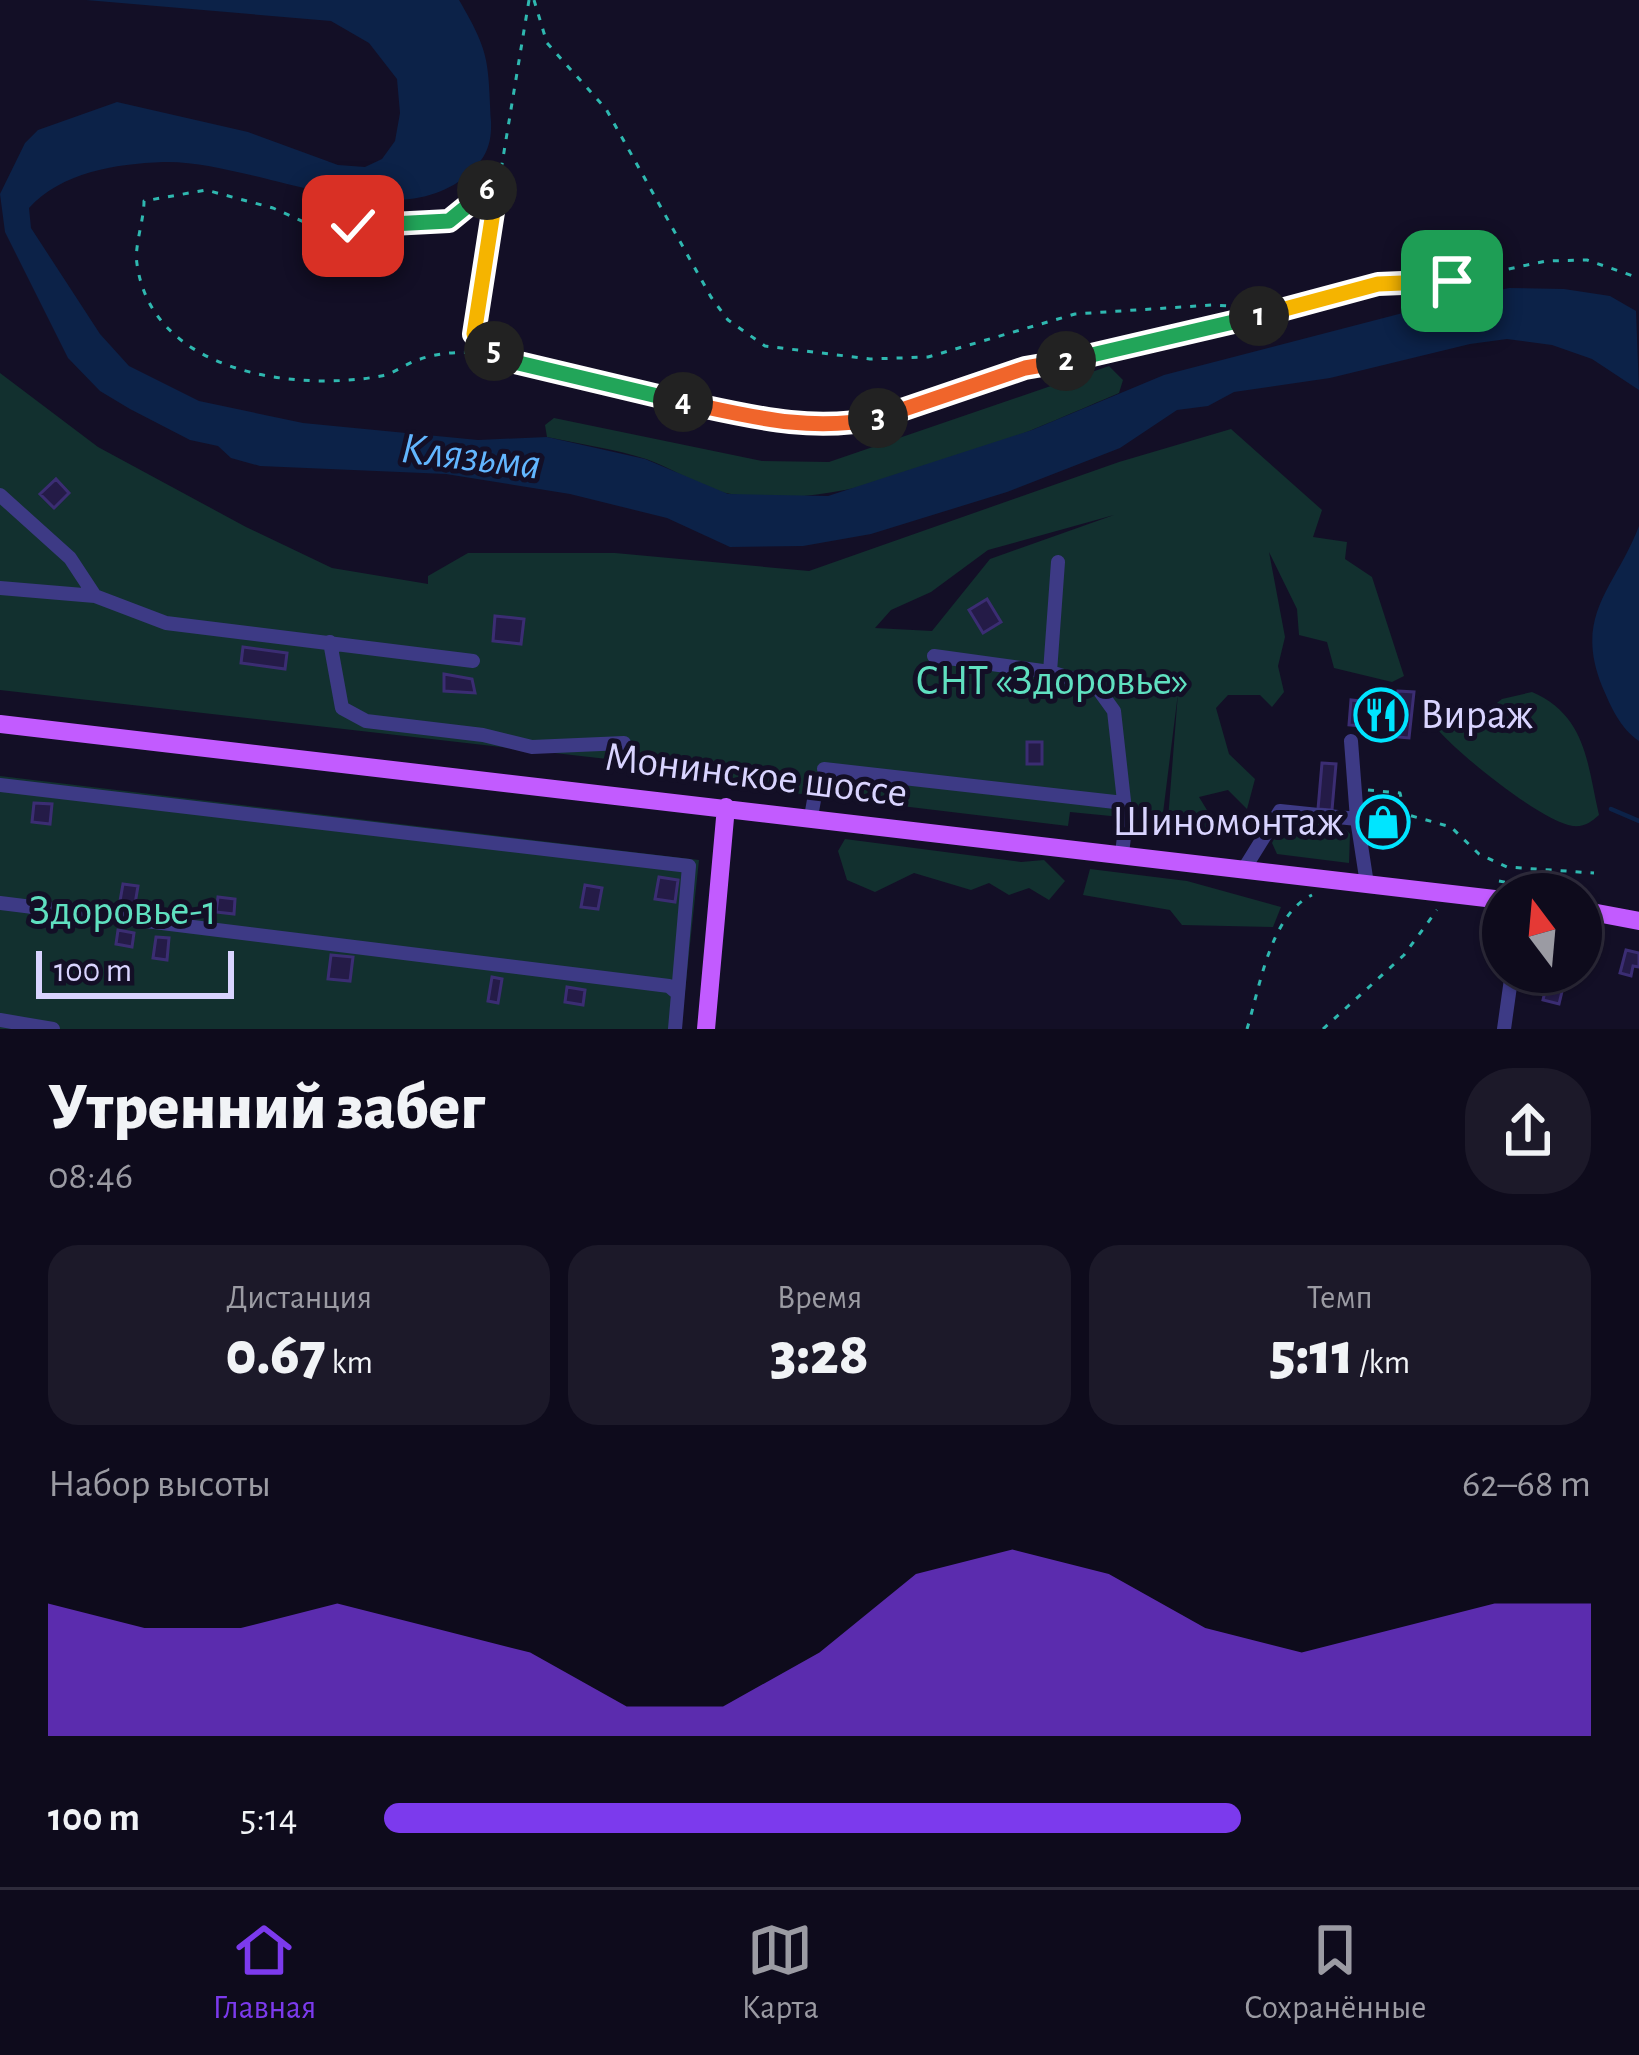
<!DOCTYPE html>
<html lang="ru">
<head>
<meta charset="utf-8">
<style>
	:root { --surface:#0e0b1c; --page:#1c1929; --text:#f1f3f6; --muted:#9b9ba3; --line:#2e2b3b; --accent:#7c3aed }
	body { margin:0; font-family:"Alegreya Sans",sans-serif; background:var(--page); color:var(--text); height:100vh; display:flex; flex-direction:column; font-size:45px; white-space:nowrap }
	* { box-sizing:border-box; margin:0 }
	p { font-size:39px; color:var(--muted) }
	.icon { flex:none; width:66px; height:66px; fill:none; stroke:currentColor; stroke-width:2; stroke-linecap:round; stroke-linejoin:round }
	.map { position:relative; height:1029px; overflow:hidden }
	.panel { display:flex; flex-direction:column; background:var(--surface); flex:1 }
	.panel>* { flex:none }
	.needle { width:78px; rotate:344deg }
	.fabs { position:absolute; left:1482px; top:873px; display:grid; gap:24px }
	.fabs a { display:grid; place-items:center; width:120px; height:120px; border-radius:50%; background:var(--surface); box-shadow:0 3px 9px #0004,0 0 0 3px var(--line); font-size:60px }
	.scale { position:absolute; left:36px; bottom:30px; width:198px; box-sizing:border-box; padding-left:12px; border:6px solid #d9d4ff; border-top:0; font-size:33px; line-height:42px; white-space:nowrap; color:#d9d4ff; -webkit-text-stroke:9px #130f26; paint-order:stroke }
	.pin { position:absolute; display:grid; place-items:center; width:102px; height:102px; color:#fff; margin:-51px; border-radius:24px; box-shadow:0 6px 18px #0006 }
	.km { position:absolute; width:60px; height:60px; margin:-30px; border-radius:50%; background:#222; color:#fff; font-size:33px; line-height:60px; text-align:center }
	.round { display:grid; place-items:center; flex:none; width:126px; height:126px; border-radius:48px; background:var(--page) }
	.headline { display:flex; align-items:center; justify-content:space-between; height:204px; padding:0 48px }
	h1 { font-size:66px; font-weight:800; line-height:90px }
	.stats { display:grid; grid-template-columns:repeat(3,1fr); gap:18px; height:204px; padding:12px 48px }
	.stats div { display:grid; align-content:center; border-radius:30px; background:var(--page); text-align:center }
	.stats b { font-size:60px; font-weight:800 }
	.stats small { font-size:33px; font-weight:400 }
	.stats p { font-size:33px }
	.chart { height:336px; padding:24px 48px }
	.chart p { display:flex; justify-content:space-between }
	.chart svg { width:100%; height:216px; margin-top:12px; fill:var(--accent); opacity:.7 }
	ul { padding:0 48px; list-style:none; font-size:39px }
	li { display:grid; grid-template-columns:192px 144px 1fr; align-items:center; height:90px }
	li i { height:30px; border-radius:15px; background:var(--accent) }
	.tab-bar { display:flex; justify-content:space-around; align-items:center; height:168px; border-top:3px solid var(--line); background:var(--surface); font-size:33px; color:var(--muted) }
	.tab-bar a { display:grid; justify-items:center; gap:6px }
	.tab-bar .on { color:var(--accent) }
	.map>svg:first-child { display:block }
	.green { fill:#12302f; fill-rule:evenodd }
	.water { fill:#0c2248 }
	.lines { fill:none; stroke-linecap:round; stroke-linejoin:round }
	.stream { stroke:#0c2248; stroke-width:4.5 }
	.building { fill:#241b47; stroke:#3b2d73; stroke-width:3 }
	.path { stroke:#2fb8b0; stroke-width:3; stroke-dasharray:6 9; stroke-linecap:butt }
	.minor { stroke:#3d3a85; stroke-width:14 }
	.major { stroke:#c25bff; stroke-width:18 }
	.split-1-casing { stroke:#fff; stroke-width:24 }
	.split-2-casing { stroke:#fff; stroke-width:24 }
	.split-3-casing { stroke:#fff; stroke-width:24 }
	.split-4-casing { stroke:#fff; stroke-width:24 }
	.split-5-casing { stroke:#fff; stroke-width:24 }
	.split-6-casing { stroke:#fff; stroke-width:24 }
	.split-7-casing { stroke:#fff; stroke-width:24 }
	.split-1 { stroke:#f5b400; stroke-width:15 }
	.split-2 { stroke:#22a559; stroke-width:15 }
	.split-3 { stroke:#f0652b; stroke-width:15 }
	.split-4 { stroke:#f0652b; stroke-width:15 }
	.split-5 { stroke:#22a559; stroke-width:15 }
	.split-6 { stroke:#f5b400; stroke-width:15 }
	.split-7 { stroke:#22a559; stroke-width:15 }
	.labels { text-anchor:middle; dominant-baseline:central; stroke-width:10; stroke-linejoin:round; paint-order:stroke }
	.park-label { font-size:42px; fill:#5fe0c0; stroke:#130f26 }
	.poi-label { font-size:42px; fill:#d9d4ff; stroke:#130f26; text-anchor:start }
	.street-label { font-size:42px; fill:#d9d4ff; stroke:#130f26 }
	.water-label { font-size:45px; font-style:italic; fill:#62b6ff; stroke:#130f26 }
</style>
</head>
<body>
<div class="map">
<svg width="1639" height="1029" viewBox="0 0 1639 1029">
	<rect width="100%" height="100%" fill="#130f26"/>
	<path class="green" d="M1109 366 1123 380 1119 393C1013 438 846 515 731 494 702 489 675 469 646 459 615 449 580 444 547 437L545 425 554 418 762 461 829 462Z
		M0 373 98 447 246 527 332 568 428 584V576L468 553H615L809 571 1119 462 1231 429 1322 510 1313 537 1347 542 1345 559 1372 577 1404 676 1392 682 1334 668 1327 642 1299 635 1297 609 1269 552 1285 637 1278 666 1284 692 1272 707 1260 695H1228L1216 708 1229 754 1255 779 1247 809 1228 790 1199 797 1221 833 1167 832 1178 693 1162 821 1070 812 1068 826 668 778 669 766 0 690ZM1114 515 990 559 932 631 875 628 891 610 931 592 988 550Z
		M1532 692C1587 716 1587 764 1599 815 1591 822 1585 827 1573 826 1541 821 1461 756 1439 731V719L1452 711 1476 719 1502 699Z
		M0 776 699 860 681 1029H0Z
		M1296 819 1342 825 1350 834 1349 863 1277 854 1272 843 1280 827Z
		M845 839 1021 862 1044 860 1065 881 1049 900 1029 888 1009 895 989 883 971 890 914 873 875 892 847 880 838 851Z
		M1090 869 1187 881 1281 907 1273 927 1182 925 1170 910 1083 895Z"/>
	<path class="water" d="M86 0H459C490 53 488 60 491 121 492 146 485 160 466 176 391 239 251 159 163 162 115 164 62 172 29 208L31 228 100 334 129 366 199 401 303 423 478 440 547 437 645 459 728 494 828 496 1032 430 1164 375 1449 301 1509 288 1564 289 1610 296 1636 311 1639 390 1592 359 1552 345 1507 339 1470 344 1330 378 1234 392 1208 406 1177 410 1120 448 1007 492 871 534 803 546 730 547 667 518 570 494 446 474 260 466 231 458 218 446 190 440 130 409 100 391 68 358 5 232 0 194 25 143 38 130 117 102 248 132 338 165 365 167 382 159 395 141 400 113 397 79 369 43 331 21Z
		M1639 526V741C1620 728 1611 707 1602 686 1573 614 1616 587 1639 526Z"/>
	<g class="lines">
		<path class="stream" d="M1611 809 1639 821"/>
	</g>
	<path class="building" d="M56 479 69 493 54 508 40 494Z
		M987 599 1001 622 983 633 969 610Z
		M495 616 524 619 521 644 493 641Z
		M243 647 287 653 285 669 241 663Z
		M444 674 472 679 475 693 444 691Z
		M1398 691 1414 692 1409 738 1385 736 1386 728 1349 725 1351 700 1397 705Z
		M1027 742H1042V764H1027Z
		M1322 763 1336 764 1332 810 1318 809Z
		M34 803 52 804 50 824 32 822Z
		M659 877 678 880 675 902 655 899Z
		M123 884 138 886 135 904 120 901Z
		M585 885 602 888 598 909 581 907Z
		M218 897 235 899 234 914 216 912Z
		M118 930 134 933 132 947 116 944Z
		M156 937 169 938 167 960 153 958Z
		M1626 950 1639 953V967L1633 966 1631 976 1620 973Z
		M331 955 353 957 350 981 328 979Z
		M492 977 502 979 498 1003 488 1001Z
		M1548 979 1564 983 1559 1004 1543 1000Z
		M567 987 585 990 583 1005 565 1002Z"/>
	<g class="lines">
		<path class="path" d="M529 0 474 334 506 360 789 425 851 424 1025 368 1116 352 1378 284 1452 281 1546 261 1587 260 1639 278
			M534 0 547 43 606 109 711 297 728 320 765 346 870 359 928 357 1075 314 1212 305 1277 309
			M497 181 449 221 422 226 315 227 273 208 206 190 144 201C144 221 134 246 137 264 152 373 295 392 381 376 393 374 404 365 415 361 443 350 468 352 498 354
			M1368 790 1400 793 1405 814 1451 827 1479 854 1507 867 1594 873
			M1499 881 1551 891
			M1247 1029C1260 987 1270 915 1312 895
			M1323 1029 1404 955 1437 910"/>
		<path class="minor" d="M0 495 70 558 95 596
			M0 588 95 596 166 623 473 661
			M330 642 342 708 366 721 483 735 532 747 624 743
			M934 656 1050 672 1096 686 1114 711 1126 819 1122 854
			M1050 672 1058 562
			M1351 741 1357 819
			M824 769 1124 803
			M0 785 689 866 675 1029
			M811 817 817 783
			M1244 869 1280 811 1357 819 1367 884
			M0 903 669 986 675 991
			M0 1020 53 1029
			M1504 1029 1512 972"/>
		<path class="major" d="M0 724 1503 900
			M1581 910 1639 921
			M706 1029 726 807"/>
	</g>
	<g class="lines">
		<g class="split-1-casing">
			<path id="split-1" d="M1259 316 1378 284 1452 281"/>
		</g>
		<g class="split-2-casing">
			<path id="split-2" d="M1066 361 1259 316"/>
		</g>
		<g class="split-3-casing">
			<path id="split-3" d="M878 418 1025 368 1066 361"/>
		</g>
		<g class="split-4-casing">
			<path id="split-4" d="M683 402C749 416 811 433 878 418"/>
		</g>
		<g class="split-5-casing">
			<path id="split-5" d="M494 351 506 360 683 402"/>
		</g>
		<g class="split-6-casing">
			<path id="split-6" d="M487 190 498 180 474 334 494 351"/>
		</g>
		<g class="split-7-casing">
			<path id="split-7" d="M353 226 449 221 487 190"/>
		</g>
		<use href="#split-1" class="split-1"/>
		<use href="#split-2" class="split-2"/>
		<use href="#split-3" class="split-3"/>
		<use href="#split-4" class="split-4"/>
		<use href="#split-5" class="split-5"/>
		<use href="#split-6" class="split-6"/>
		<use href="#split-7" class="split-7"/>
	</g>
	<defs>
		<g id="restaurant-ring" transform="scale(2.7)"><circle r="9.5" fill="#130f26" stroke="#00e5ff" stroke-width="1.5"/><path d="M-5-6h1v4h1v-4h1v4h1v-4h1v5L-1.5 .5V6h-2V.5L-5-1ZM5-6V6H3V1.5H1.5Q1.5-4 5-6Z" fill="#00e5ff"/></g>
		<g id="shop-ring" transform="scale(2.7)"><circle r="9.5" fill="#130f26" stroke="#00e5ff" stroke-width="1.5"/><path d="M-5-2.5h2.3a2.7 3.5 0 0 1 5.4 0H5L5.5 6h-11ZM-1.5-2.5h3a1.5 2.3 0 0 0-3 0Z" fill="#00e5ff"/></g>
	</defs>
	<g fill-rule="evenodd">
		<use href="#restaurant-ring" x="1381" y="715"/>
		<use href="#shop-ring" x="1383" y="822"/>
	</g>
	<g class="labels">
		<g class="park-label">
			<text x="1052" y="681">СНТ «Здоровье»</text>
			<text x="123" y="911">Здоровье-1</text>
		</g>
		<g class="poi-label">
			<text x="1420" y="715">Вираж</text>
			<text x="1344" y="822" text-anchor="end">Шиномонтаж</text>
		</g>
		<g class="street-label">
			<text transform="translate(756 775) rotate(7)">Монинское шоссе</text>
		</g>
		<g class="water-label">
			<text transform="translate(471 457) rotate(7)">Клязьма</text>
		</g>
	</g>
</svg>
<div class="fabs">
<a><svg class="needle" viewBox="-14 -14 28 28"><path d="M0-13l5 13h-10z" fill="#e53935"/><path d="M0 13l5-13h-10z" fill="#9b9ba3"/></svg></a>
</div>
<div class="scale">100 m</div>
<div class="pin" style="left:1452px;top:281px;background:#1e9e55"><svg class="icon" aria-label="arrive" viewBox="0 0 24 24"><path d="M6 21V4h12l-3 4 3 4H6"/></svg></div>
<div class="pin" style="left:353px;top:226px;background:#d93025"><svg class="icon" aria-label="check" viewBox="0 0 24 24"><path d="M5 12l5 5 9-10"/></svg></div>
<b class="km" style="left:1259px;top:316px">1</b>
<b class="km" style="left:1066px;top:361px">2</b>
<b class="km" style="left:878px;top:418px">3</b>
<b class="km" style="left:683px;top:402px">4</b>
<b class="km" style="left:494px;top:351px">5</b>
<b class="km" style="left:487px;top:190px">6</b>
</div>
<section class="panel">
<div class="headline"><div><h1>Утренний забег</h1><p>08:46</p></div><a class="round"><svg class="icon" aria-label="share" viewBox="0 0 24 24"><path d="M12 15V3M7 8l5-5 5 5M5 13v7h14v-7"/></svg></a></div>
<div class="stats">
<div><p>Дистанция</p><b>0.67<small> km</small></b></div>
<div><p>Время</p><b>3:28</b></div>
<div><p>Темп</p><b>5:11<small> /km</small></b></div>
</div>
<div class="chart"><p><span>Набор высоты</span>62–68 m</p>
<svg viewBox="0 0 160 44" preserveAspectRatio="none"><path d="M0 44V17L10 22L20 22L30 17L40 22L50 27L60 38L70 38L80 27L90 11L100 6L110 11L120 22L130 27L140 22L150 17L160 17V44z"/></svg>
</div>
<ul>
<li><b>100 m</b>5:14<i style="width:71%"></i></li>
</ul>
</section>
<nav class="tab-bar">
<a class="on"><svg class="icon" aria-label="home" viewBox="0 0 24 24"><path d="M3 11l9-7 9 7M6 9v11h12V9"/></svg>Главная</a>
<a><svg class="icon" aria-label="map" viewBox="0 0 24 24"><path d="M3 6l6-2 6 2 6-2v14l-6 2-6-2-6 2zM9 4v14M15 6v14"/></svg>Карта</a>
<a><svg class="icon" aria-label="saved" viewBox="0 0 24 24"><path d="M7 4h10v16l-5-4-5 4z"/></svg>Сохранённые</a>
</nav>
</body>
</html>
